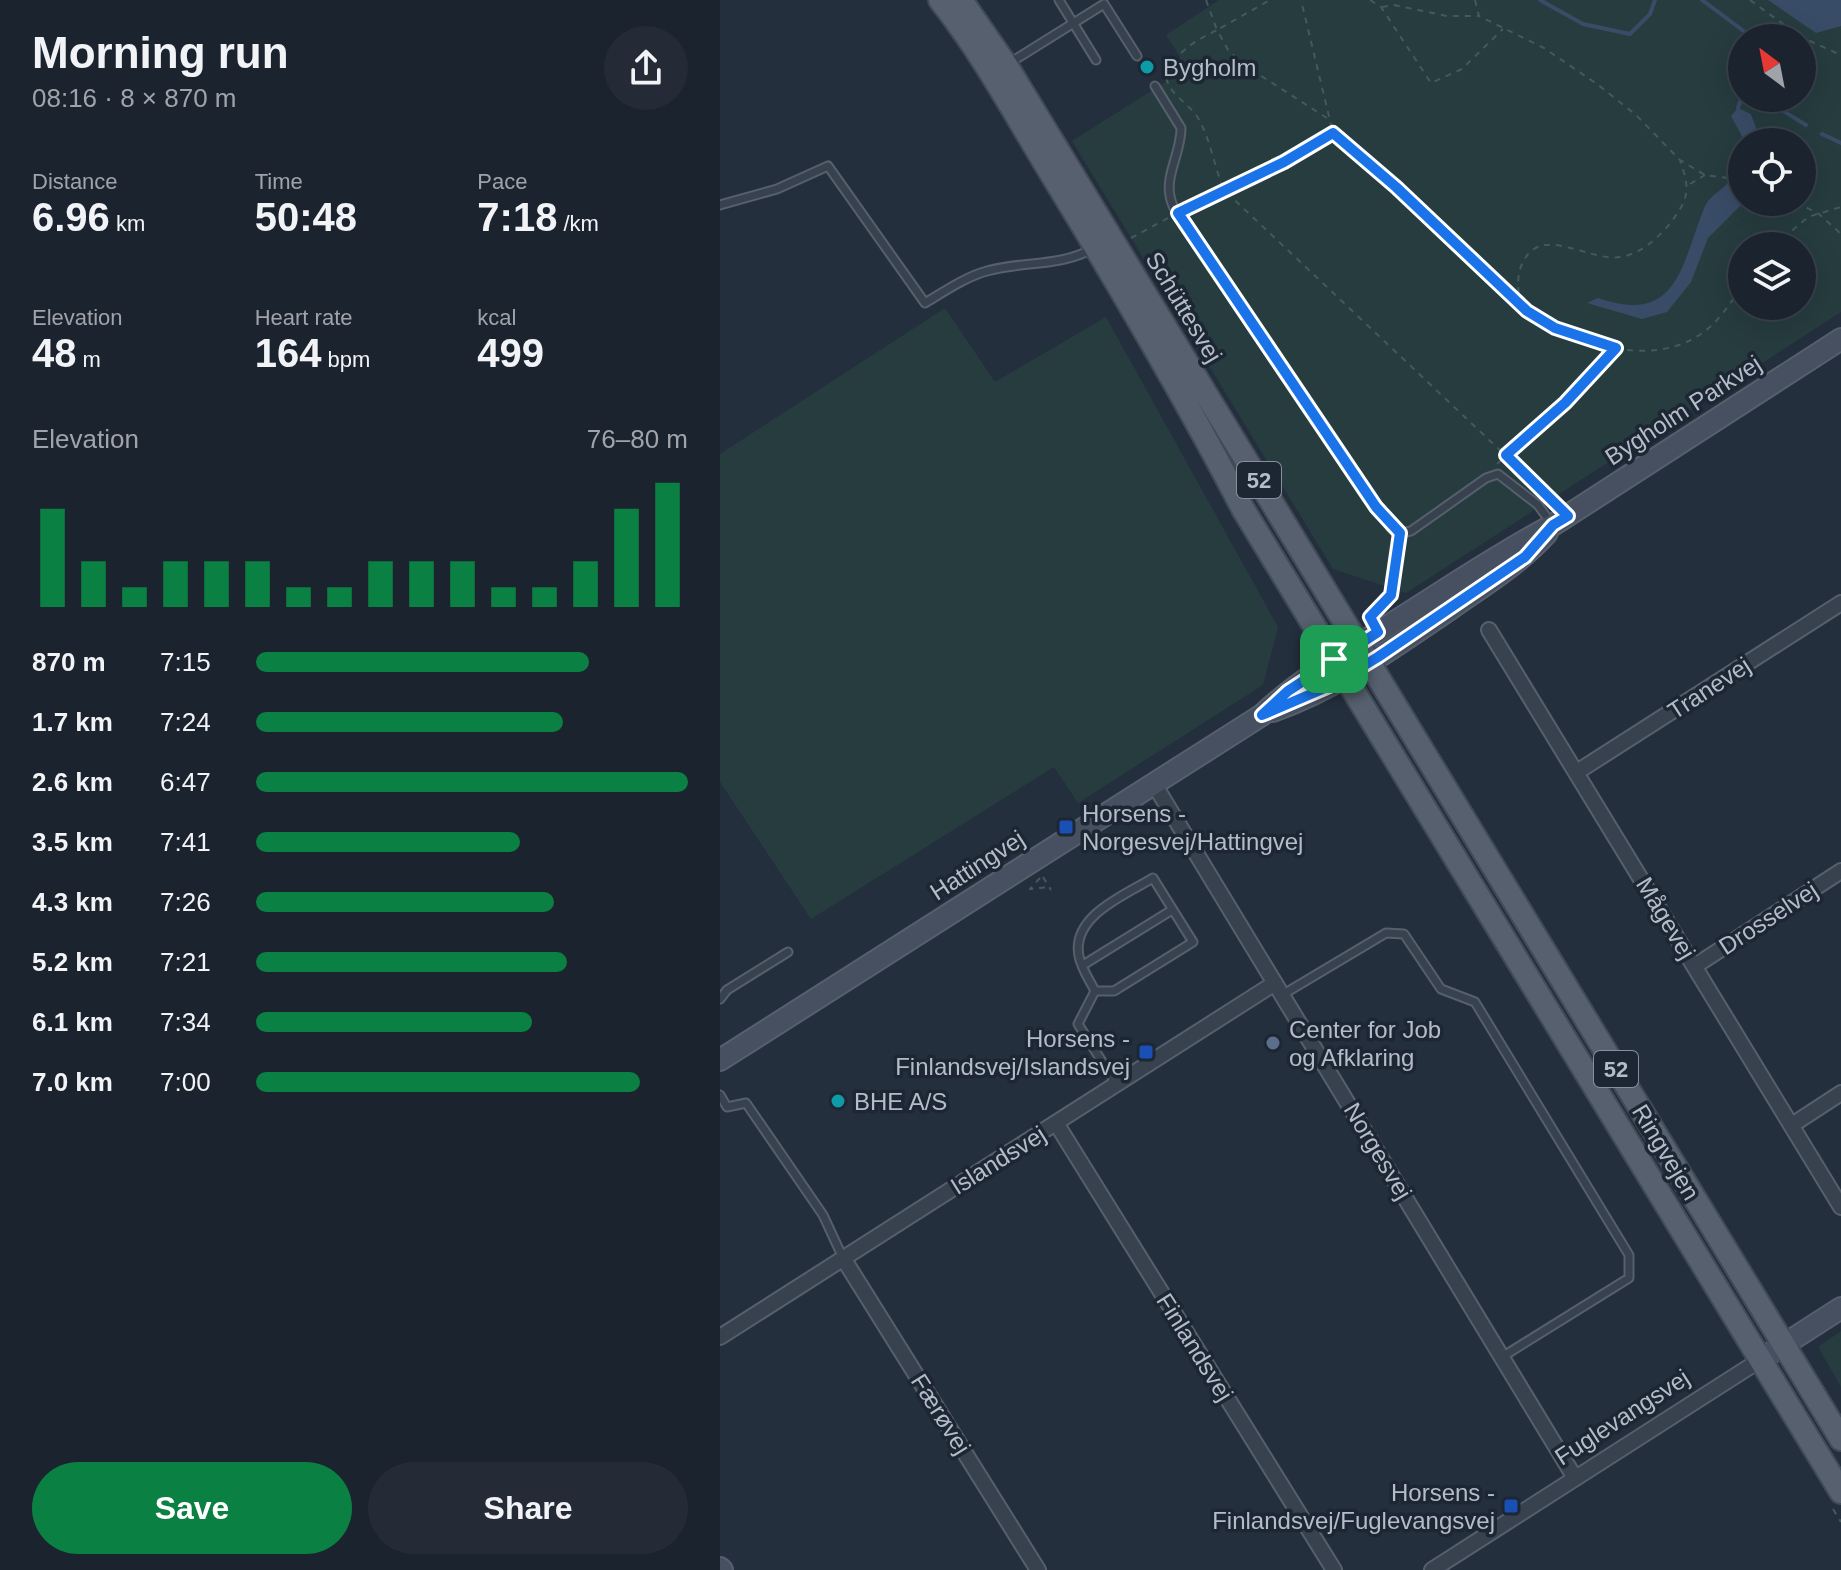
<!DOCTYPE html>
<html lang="en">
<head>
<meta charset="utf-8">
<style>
	:root { --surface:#1b232e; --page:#242b36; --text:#f1f3f6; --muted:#a0a4aa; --line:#39404a; --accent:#0b8043 }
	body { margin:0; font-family:Helvetica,sans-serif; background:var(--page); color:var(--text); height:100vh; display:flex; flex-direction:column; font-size:30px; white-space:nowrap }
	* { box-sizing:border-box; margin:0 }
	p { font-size:26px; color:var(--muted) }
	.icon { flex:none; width:44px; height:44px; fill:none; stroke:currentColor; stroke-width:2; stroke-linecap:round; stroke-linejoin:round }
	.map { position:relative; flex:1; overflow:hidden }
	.details { display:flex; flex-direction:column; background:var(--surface); width:720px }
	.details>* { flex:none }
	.needle { width:52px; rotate:328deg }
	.buttons { position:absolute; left:1008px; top:24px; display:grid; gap:16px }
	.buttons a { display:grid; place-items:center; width:88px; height:88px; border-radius:50%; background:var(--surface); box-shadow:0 8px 32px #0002,0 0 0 2px var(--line); font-size:40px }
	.pin { position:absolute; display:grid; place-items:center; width:68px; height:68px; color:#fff; margin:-34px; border-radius:16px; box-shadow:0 4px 12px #0006 }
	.round { display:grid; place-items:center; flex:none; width:84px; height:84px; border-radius:42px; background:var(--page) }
	.headline { display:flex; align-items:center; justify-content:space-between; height:136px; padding:0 32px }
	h1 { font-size:44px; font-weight:700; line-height:60px }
	.figures { display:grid; grid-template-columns:repeat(3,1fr); gap:12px; height:136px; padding:8px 32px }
	.figures div { display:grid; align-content:center }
	.figures b { font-size:40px; font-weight:700 }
	.figures small { font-size:22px; font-weight:400 }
	.figures p { font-size:22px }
	.chart { height:224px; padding:16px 32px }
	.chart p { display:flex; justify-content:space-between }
	.chart svg { width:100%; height:144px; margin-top:8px; stroke:var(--accent); stroke-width:6 }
	.action { display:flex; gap:16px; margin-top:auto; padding:16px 32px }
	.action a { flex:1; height:92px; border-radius:48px; background:var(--accent); color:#fff; font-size:32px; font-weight:700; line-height:92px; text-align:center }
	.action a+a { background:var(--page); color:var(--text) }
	ul { padding:0 32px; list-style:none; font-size:26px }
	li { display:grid; grid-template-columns:128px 96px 1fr; align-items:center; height:60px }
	li i { height:20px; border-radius:10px; background:var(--accent) }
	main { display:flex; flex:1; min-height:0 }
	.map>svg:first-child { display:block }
	.green { fill:#263c3f; fill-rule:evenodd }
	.water { fill:#394c67 }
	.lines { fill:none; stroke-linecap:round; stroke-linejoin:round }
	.stream { stroke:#394c67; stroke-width:4 }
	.lane-casing { stroke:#565f6c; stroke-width:11 }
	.street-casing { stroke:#565f6c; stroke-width:18 }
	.secondary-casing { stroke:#565f6c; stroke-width:24 }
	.primary-casing { stroke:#414a57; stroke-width:26 }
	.path { stroke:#44595c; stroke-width:2; stroke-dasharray:6 6; stroke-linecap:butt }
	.lane { stroke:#38414e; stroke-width:7 }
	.street { stroke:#38414e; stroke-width:14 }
	.secondary { stroke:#465061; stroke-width:20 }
	.primary { stroke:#56606e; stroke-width:22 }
	.route-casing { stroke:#fff; stroke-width:16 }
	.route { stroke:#1a73e8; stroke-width:10 }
	.culture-dot { fill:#0f9aa8; stroke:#1d2633; stroke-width:3 }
	.transit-dot { fill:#1a4fb4; stroke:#1d2633; stroke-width:3 }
	.service-dot { fill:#5c6f8a; stroke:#1d2633; stroke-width:3 }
	.labels { text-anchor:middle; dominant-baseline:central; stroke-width:7; stroke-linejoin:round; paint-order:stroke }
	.shield { fill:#1d2633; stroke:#878f9c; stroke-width:2 }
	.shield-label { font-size:22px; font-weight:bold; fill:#b4bcc9 }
	.poi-label { font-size:24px; fill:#b4bcc9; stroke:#1d2633; text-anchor:start }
	.street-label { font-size:24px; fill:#b4bcc9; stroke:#1d2633 }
</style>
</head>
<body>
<main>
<section class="details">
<div class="headline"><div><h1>Morning run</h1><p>08:16 · 8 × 870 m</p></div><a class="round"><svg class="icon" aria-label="share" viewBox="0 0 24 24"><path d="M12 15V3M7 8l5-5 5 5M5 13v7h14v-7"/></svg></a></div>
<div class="figures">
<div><p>Distance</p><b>6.96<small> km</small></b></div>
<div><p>Time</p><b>50:48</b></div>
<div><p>Pace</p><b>7:18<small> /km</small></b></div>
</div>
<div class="figures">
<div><p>Elevation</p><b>48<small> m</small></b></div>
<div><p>Heart rate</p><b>164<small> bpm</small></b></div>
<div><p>kcal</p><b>499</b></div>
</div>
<div class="chart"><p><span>Elevation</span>76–80 m</p>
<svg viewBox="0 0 160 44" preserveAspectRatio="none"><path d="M5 44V14M15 44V30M25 44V38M35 44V30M45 44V30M55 44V30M65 44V38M75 44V38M85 44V30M95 44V30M105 44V30M115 44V38M125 44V38M135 44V30M145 44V14M155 44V6"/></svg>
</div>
<ul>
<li><b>870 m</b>7:15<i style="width:77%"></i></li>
<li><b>1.7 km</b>7:24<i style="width:71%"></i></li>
<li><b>2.6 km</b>6:47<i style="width:100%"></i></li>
<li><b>3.5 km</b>7:41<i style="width:61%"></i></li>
<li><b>4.3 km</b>7:26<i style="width:69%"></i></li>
<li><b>5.2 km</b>7:21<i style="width:72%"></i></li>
<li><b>6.1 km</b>7:34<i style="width:64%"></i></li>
<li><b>7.0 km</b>7:00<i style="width:89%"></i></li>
</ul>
<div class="action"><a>Save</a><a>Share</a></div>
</section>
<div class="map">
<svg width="1121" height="1570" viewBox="0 0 1121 1570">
	<rect width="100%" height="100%" fill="#242f3e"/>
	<path class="green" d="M499 0H1121V312L686 593 613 569 352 141 450 79 460 57 446 35ZM1022 38H1082V98H1022ZM1022 142H1082V202H1022ZM1022 246H1082V306H1022Z
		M225 308 275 382 386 317 558 627 543 685 358 803 334 767 91 919 0 782V454Z
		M1121 1331V1387L1098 1347Z"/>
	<path class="water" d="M1048 0H1121V26L1096 33Z
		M1018 108 1031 114 1041 142H1025L1011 116Z
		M1022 157V204L988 238 971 282 947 312 922 319 867 303 878 298C959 326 961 264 985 206 989 197 1000 191 1007 184 1014 177 1017 166 1022 157Z"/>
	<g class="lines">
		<path class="stream" d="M820 0 863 24 910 34 930 14 935 0
			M982 0 1033 38
			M1047 101 1086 125
			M1018 108 1022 96
			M1102 134 1121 143"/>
		<g class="lane-casing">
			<path id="lane" d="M339 0 376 60
				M288 64 384 4 417 56
				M435 86 461 128C461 157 440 180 454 208L671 528 680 533 691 531 766 478 778 474 818 505 831 523
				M0 205 57 189 108 166 205 303C225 291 245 277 267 271 302 261 339 267 372 249
				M363 965 452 910
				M375 991H394L473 942 433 878C405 895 351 916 359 956 361 968 370 981 375 991L358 1024 397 1085
				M562 995 666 933 684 934 721 989 755 1002 909 1255V1278L782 1357
				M0 999 7 990 68 952
				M0 1095 7 1107 26 1103 103 1215 123 1258"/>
		</g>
		<g class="street-casing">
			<path id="street" d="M769 630 1121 1207
				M857 772 1121 603
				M434 784 855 1478
				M975 966 1121 871
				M336 1123 614 1570
				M1072 1125 1121 1093
				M123 1258 318 1570
				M0 1337 555 983
				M712 1570 1040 1360"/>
		</g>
		<g class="secondary-casing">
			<path id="secondary" d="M553 711C618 688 674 647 730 609 764 585 799 564 827 533
				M0 1060 542 715C584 676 632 649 679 619 730 587 780 553 833 525L1121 339
				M1040 1360 1121 1308
				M0 1568 2 1570"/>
		</g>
		<g class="primary-casing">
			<path id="primary" d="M220 0C263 54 296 116 332 175 399 285 464 395 523 509L1121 1492
				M241 0 286 65 1121 1439"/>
		</g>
		<path class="path" d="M486 0 497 30 550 0
			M650 0 661 7 711 83 742 69 783 29
			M755 0 759 16 824 48 877 84 916 115 960 160 985 175 1022 180
			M1030 0 1081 37 1121 55
			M662 7 674 5 727 16H758
			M607 118 524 65 508 50 497 30C475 41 457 51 446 74 446 93 469 103 478 118 491 140 494 167 504 190L836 503
			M613 133 676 187 807 311C849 343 928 367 976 337 996 326 1009 305 1022 287
			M970 184 985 175
			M1076 202 1099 214 1121 234
			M468 208 564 162 613 133 581 0
			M411 238 448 218
			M1054 246 1088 217 1121 207
			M801 305C797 288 796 271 806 257 826 227 871 262 900 257 922 254 942 235 954 218 970 197 969 185 960 161
			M777 464 845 403 896 349
			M655 613 671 595 681 542
			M323 877 331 890
			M320 878 310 889 329 887
			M1113 1509 1121 1522"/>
		<use href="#lane" class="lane"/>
		<use href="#street" class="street"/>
		<use href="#secondary" class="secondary"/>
		<use href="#primary" class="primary"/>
	</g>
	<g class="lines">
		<g class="route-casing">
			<path id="route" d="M613 133 676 187 807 311 835 328 896 348 845 403 786 455 848 516 833 525 805 557 658 657 612 685 542 715 568 691 658 632 650 617 671 595 680 533 656 507 458 213 564 162Z"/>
		</g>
		<use href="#route" class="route"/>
	</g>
	<g class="culture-dot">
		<circle cx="427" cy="67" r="8"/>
		<circle cx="118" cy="1101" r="8"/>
	</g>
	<g class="transit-dot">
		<rect x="338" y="819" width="16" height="16" rx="4"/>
		<rect x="418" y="1044" width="16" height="16" rx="4"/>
		<rect x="783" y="1498" width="16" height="16" rx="4"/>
	</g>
	<circle class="service-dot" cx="553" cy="1043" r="8"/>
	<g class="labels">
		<g class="shield">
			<rect x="517" y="462" width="44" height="36" rx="6"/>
			<rect x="874" y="1051" width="44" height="36" rx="6"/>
		</g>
		<g class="shield-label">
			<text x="539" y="480">52</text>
			<text x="896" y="1069">52</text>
		</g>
		<g class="poi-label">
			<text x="443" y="67">Bygholm</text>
			<text x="362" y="813">Horsens -<tspan x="362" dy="28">Norgesvej/Hattingvej</tspan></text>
			<text x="569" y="1029">Center for Job<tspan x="569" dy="28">og Afklaring</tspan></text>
			<text x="410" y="1038" text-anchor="end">Horsens -<tspan x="410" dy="28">Finlandsvej/Islandsvej</tspan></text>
			<text x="134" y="1101">BHE A/S</text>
			<text x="775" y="1492" text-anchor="end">Horsens -<tspan x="775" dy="28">Finlandsvej/Fuglevangsvej</tspan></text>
		</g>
		<g class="street-label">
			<text transform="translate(464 307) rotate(59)">Schüttesvej</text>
			<text transform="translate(963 410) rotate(-33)">Bygholm Parkvej</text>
			<text transform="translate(989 688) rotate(-33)">Tranevej</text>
			<text transform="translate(257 865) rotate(-33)">Hattingvej</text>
			<text transform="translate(946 918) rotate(59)">Mågevej</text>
			<text transform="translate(1048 918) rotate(-33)">Drosselvej</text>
			<text transform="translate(658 1151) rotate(59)">Norgesvej</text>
			<text transform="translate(946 1152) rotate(59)">Ringvejen</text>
			<text transform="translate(278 1160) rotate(-32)">Islandsvej</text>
			<text transform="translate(475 1347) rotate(58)">Finlandsvej</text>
			<text transform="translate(221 1414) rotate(58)">Færøvej</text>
			<text transform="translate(902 1417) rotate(-33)">Fuglevangsvej</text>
		</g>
	</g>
</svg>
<div class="buttons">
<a><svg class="needle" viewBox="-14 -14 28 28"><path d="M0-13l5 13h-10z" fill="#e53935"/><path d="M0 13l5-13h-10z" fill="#a0a4aa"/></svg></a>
<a><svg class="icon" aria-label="locate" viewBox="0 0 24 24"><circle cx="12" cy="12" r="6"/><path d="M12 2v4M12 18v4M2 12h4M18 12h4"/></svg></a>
<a><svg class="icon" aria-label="layers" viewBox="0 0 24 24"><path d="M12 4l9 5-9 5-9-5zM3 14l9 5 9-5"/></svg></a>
</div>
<div class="pin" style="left:614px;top:659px;background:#1e9e55"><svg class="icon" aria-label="arrive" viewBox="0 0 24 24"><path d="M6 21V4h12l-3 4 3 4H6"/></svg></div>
</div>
</main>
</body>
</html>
